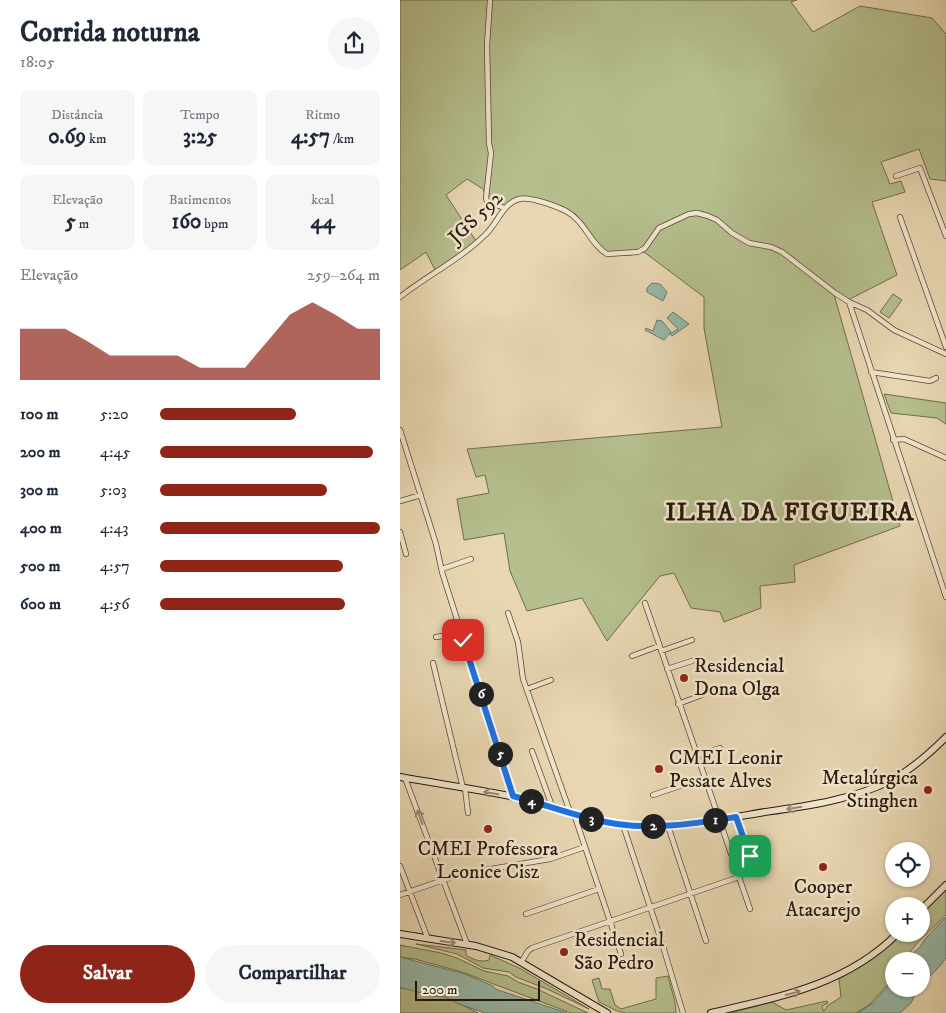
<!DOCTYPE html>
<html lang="pt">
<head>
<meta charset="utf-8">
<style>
	:root { --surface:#fff; --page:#f6f6f7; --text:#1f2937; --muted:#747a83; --accent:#8f2418 }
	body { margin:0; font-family:"IM FELL DW Pica",serif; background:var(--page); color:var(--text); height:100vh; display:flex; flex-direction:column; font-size:19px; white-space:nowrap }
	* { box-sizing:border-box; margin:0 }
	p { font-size:16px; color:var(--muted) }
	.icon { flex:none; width:28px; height:28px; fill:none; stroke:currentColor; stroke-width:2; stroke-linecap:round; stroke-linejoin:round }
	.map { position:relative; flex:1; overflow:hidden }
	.sheet { display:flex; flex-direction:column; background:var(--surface); width:400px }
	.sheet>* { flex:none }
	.buttons { position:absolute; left:485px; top:842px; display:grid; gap:10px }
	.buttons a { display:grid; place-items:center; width:45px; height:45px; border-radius:50%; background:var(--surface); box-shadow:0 1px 4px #0004; font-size:25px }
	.scale { position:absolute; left:15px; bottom:12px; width:125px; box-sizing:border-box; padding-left:5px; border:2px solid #28190c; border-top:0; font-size:14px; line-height:18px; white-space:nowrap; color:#28190c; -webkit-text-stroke:4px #f0e5cd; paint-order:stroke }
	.pin { position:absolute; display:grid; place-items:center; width:42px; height:42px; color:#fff; margin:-21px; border-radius:10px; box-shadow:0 2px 8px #0006 }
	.km { position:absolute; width:25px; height:25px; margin:-12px; border-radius:50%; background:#222; color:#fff; font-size:14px; line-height:25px; text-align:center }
	.round { display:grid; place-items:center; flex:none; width:52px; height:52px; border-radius:26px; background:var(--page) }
	.headline { display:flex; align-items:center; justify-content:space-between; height:85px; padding:0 20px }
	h1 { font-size:28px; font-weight:800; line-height:38px }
	.stats { display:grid; grid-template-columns:repeat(3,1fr); gap:8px; height:85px; padding:5px 20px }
	.stats div { display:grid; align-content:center; border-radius:10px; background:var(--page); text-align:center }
	.stats b { font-size:21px; font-weight:800 }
	.stats small { font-size:14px; font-weight:400 }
	.stats p { font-size:14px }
	.chart { height:140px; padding:10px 20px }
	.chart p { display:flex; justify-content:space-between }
	.chart svg { width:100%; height:90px; margin-top:5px; fill:var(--accent); opacity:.7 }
	.cta { display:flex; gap:10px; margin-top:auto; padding:10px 20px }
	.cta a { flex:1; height:58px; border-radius:30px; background:var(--accent); color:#fff; font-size:20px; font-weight:800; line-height:58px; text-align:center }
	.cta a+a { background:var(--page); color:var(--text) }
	ul { padding:0 20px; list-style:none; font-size:16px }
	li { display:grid; grid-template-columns:80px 60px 1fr; align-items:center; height:38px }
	li i { height:12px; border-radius:6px; background:var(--accent) }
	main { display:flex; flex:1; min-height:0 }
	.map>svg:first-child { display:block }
	.green { fill:#b5be8d; stroke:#6e6c4c }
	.water { fill:#97baaa; stroke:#6b7a6b }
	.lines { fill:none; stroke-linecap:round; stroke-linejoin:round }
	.street-casing { stroke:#584836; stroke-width:6 }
	.secondary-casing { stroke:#28190c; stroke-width:8 }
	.street { stroke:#f0e5cd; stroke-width:4.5 }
	.secondary { stroke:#f0e5cd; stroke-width:6 }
	.oneway { stroke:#968976 }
	.route-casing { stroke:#fff; stroke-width:10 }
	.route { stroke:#1a73e8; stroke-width:6 }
	.poi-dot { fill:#8f2418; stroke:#f0e5cd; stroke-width:2 }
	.labels { text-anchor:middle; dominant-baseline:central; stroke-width:5; stroke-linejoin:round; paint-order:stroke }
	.street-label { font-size:20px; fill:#28190c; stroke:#f0e5cd }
	.poi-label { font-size:20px; fill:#28190c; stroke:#f0e5cd; text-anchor:start }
	.district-label { font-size:25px; font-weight:bold; letter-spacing:1px; fill:#28190c; stroke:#f0e5cd }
</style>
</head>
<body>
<main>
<section class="sheet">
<div class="headline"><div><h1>Corrida noturna</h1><p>18:05</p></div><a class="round"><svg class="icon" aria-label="share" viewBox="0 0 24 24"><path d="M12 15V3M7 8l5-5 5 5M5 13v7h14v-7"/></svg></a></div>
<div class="stats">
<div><p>Distância</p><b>0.69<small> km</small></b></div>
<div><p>Tempo</p><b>3:25</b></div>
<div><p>Ritmo</p><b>4:57<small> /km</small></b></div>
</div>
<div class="stats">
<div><p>Elevação</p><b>5<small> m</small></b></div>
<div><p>Batimentos</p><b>160<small> bpm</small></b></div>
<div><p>kcal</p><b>44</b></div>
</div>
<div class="chart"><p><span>Elevação</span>259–264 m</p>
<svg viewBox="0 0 160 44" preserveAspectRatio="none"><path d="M0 44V19L10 19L20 19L30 25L40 32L50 32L60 32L70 32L80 38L90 38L100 38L110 25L120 12L130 6L140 12L150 19L160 19V44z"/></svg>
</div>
<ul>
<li><b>100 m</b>5:20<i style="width:62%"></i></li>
<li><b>200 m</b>4:45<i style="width:97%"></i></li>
<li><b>300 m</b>5:03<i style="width:76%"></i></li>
<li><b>400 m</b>4:43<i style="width:100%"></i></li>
<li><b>500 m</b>4:57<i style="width:83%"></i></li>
<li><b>600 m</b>4:56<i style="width:84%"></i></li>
</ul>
<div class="cta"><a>Salvar</a><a>Compartilhar</a></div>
</section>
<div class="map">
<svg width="546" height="1013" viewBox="0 0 546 1013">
	<rect width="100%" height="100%" fill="#e8d7b2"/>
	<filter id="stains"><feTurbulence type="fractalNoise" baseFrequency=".004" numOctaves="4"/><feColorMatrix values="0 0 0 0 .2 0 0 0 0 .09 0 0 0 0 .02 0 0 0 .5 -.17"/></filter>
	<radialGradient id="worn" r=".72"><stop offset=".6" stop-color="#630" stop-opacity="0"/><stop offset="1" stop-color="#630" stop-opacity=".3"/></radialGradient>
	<path class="green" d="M0 0H397L391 2 413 32 460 6 532 18 546 34V181L530 179 519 149 481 162 490 184 501 181 505 192 472 202 497 275 448 300 433 291 500 526 394 565 395 582 360 586 361 608 324 622 320 612 291 608 274 573 260 576 207 641 182 598 127 611 110 571 104 533 64 540 57 499 89 493 85 475 76 477 67 449 322 427 304 328V297L244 252 230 255 206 254 182 221 166 209 127 197 114 199 102 209 88 201 83 189 67 179 46 195 76 241 36 272 26 252 0 270Z
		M493 294 502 300 489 318 480 312Z
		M484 394 546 403V424L537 418 491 413Z
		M546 888V915L518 942 503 961H494V978L469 1005 456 1013H330L372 1002 386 1010 427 1001 428 1003 422 1006 423 1011 425 1010 427 1006 441 997 439 979 475 956 501 934H521V913Z
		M16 944 66 950V955C72 959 81 963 89 960L90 955 121 969 189 1009 147 989 116 977 109 972 83 968 57 954Z
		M0 945 41 953 57 958 84 971 108 976 118 982 137 989 188 1013H171L62 972 15 959 0 957Z
		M268 976 275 1002 276 1013H226L217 1011 199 1002 192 980 199 978 202 989H210L215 1005 221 1009 256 999V978Z
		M0 988 11 989 30 996 42 995 78 1013H0Z"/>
	<path class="water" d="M252 283 260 284 267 292 263 301 247 292V288Z
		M273 312 289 324 272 336 270 334 278 329 267 318Z
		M257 320 262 321 271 332 264 340 245 330 246 328 253 331Z
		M546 917V958C543 963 530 978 524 980L521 990 515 994 511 1003 500 1013H458L473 1003 491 983H494V989H521V961H504L520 947 525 939Z
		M0 957 65 974 93 986 95 989 167 1013H85L59 1004 45 997 34 996 2 988 0 987Z"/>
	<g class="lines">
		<g class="street-casing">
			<path id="street" d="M90 0 87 45 89 143 91 153 86 198 87 201 104 208
				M496 176 520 168 546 236
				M500 217 546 347
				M0 297C28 275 61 259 86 234 98 223 102 204 119 199 129 196 156 206 166 211 185 221 190 244 207 254L238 252 245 248 259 228 289 214 297 213 308 216 317 220 332 233 349 243 371 247 382 252 435 293 449 302 467 310 494 330 546 354
				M449 302 546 597
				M471 372 530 381 536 378
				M0 430 36 544 42 572 113 796
				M493 440 504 439 546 458
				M0 501 21 495
				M0 532 6 554
				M42 569 71 559
				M245 603 350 909
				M108 613 118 642 123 679 170 812
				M36 637 61 633
				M261 651 292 640
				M232 656 259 646
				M33 663 63 788
				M267 669 292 661
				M127 689 151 680
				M278 704 302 695
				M132 751 152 806
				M296 756 320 748
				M5 778 67 944
				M65 788 68 813
				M253 795 304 778
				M174 814 221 954
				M336 817 350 856
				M223 825 262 943 283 1013
				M268 826 306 941
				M0 866 28 939
				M0 895 61 874 150 859 185 847
				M126 914 199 889
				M122 961 128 951 132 948 339 877"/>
		</g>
		<g class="secondary-casing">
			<path id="secondary" d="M0 777C45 785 90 791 134 801 164 809 192 822 222 825 270 830 318 820 365 812 407 806 451 800 490 781 511 770 529 754 546 737
				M521 910 546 885
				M0 934 76 946 112 957 207 1013
				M311 1013C379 997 446 985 497 934"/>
		</g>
		<use href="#street" class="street"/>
		<use href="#secondary" class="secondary"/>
	</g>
	<defs><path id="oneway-shaft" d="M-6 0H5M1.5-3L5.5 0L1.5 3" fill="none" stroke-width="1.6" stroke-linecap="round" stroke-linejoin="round" transform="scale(1.25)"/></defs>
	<g class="oneway">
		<use href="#oneway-shaft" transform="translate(91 793) rotate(-170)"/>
		<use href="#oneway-shaft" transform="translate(394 808) rotate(171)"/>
		<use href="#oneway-shaft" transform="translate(20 817) rotate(-110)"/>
		<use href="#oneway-shaft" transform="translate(48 942) rotate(8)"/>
		<use href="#oneway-shaft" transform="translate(393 993) rotate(-15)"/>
	</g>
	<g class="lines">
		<g class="route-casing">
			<path id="route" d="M63 640 113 796C148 805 182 819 217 824 257 830 297 823 336 817L350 856"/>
		</g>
		<use href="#route" class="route"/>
	</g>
	<g class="poi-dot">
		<circle cx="284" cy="678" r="5"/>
		<circle cx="259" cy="769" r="5"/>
		<circle cx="528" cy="790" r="5"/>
		<circle cx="88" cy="829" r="5"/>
		<circle cx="423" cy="867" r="5"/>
		<circle cx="164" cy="952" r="5"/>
	</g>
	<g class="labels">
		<g class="street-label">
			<text transform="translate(76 218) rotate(-44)">JGS 592</text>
		</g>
		<g class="poi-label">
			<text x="294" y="666">Residencial<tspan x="294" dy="23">Dona Olga</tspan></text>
			<text x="269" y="758">CMEI Leonir<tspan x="269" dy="23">Pessate Alves</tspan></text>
			<text x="518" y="778" text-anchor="end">Metalúrgica<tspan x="518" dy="23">Stinghen</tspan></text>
			<text x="88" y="849" text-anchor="middle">CMEI Professora<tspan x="88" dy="23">Leonice Cisz</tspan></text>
			<text x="423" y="887" text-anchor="middle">Cooper<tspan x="423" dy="23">Atacarejo</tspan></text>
			<text x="174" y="940">Residencial<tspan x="174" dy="23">São Pedro</tspan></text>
		</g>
		<g class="district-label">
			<text x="390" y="512">ILHA DA FIGUEIRA</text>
		</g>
	</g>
	<rect width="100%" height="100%" filter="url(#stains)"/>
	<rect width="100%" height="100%" fill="url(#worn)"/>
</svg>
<div class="buttons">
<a><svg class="icon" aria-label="locate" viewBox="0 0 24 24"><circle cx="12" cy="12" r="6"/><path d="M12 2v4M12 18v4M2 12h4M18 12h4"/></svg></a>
<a>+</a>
<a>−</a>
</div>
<div class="scale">200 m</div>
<div class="pin" style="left:350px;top:856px;background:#1e9e55"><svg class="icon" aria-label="arrive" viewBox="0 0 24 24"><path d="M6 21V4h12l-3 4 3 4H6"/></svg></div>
<div class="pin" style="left:63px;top:640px;background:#d93025"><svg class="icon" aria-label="check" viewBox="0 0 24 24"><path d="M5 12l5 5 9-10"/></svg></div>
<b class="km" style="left:315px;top:820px">1</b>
<b class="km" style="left:253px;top:826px">2</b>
<b class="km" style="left:191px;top:819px">3</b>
<b class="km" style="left:131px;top:801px">4</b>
<b class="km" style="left:100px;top:754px">5</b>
<b class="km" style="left:81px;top:694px">6</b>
</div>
</main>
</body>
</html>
